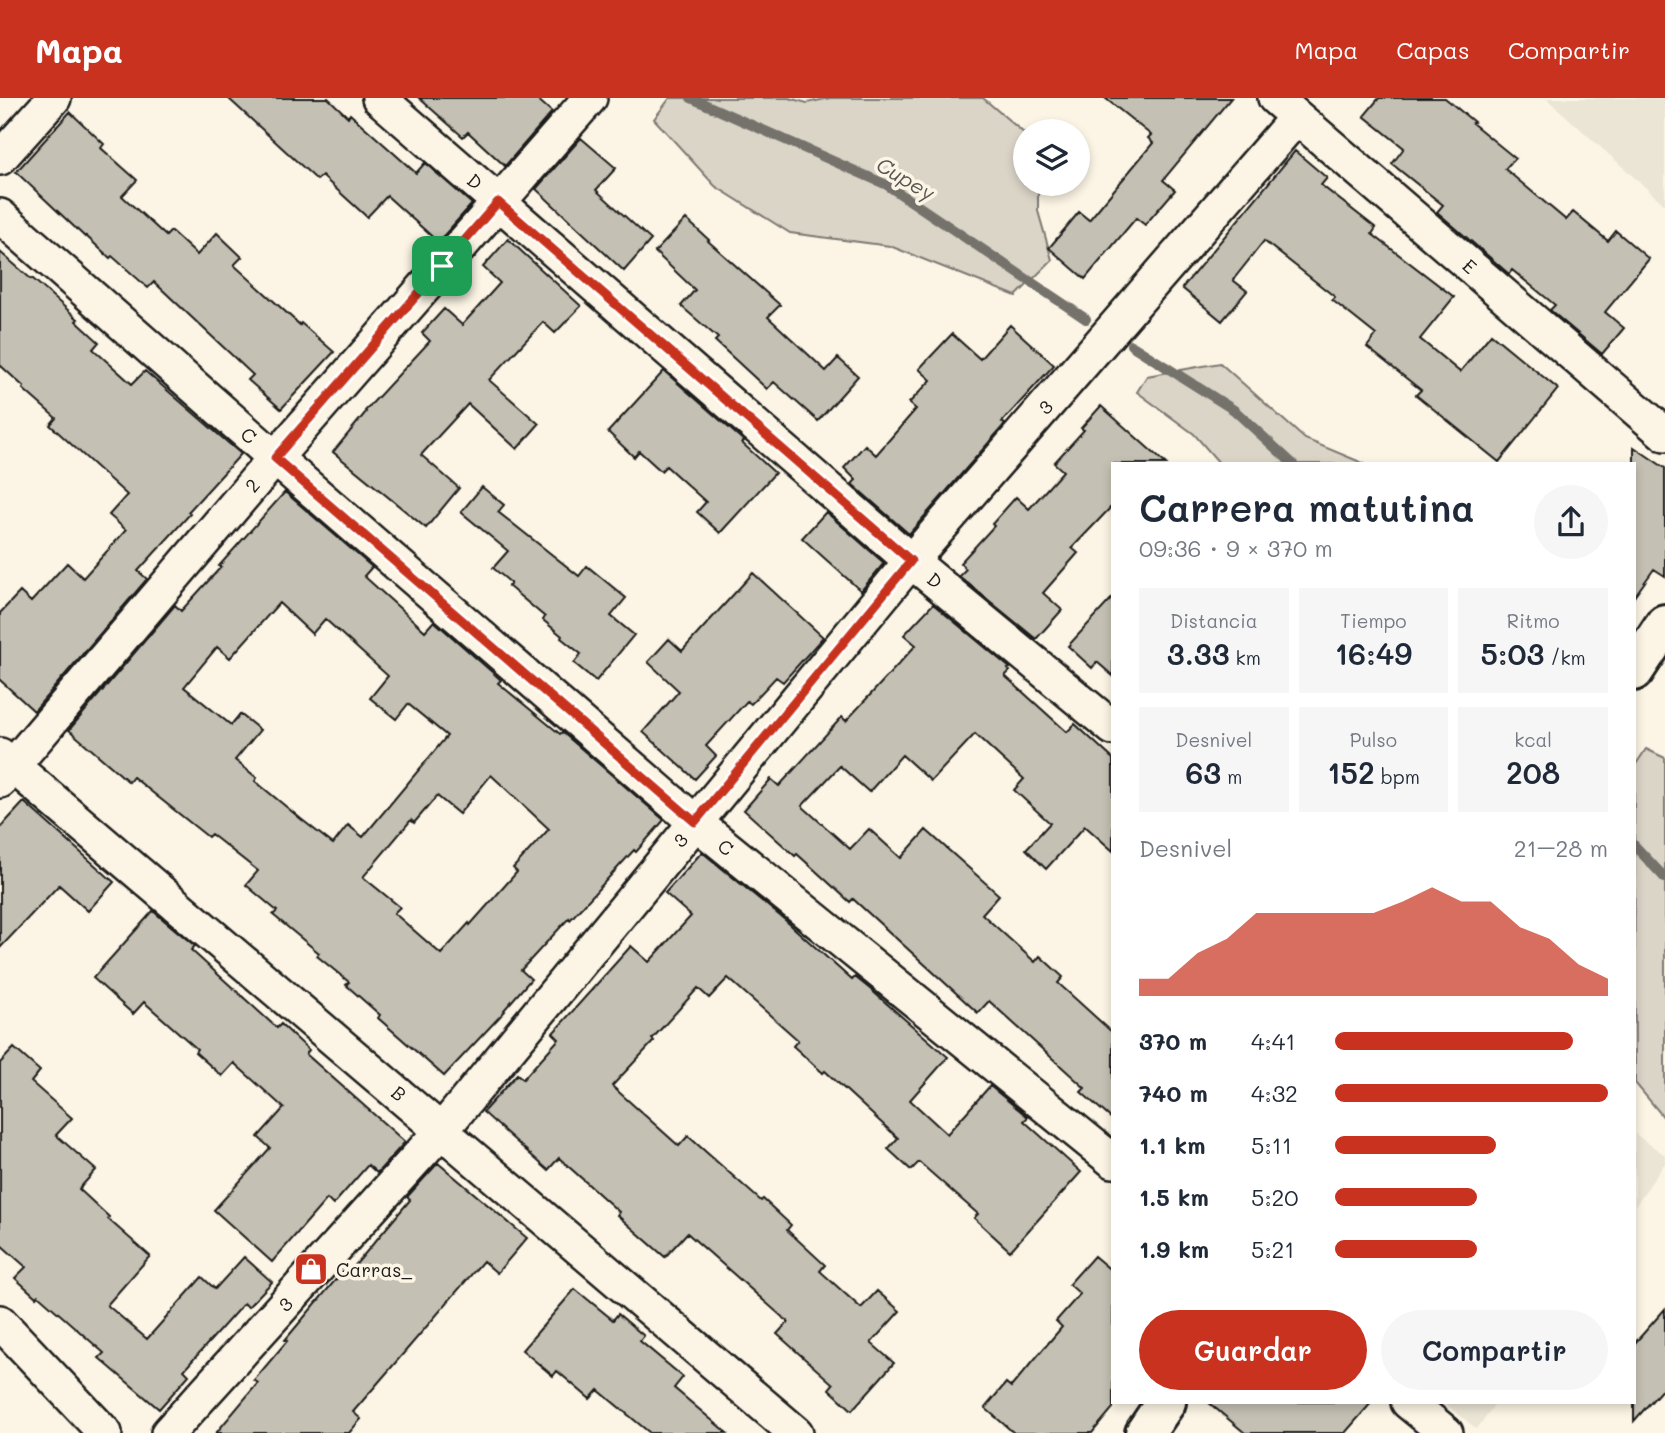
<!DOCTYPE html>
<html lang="es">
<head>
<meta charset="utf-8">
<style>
	:root { --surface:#fff; --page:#f6f6f7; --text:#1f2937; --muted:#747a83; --accent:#c8321e }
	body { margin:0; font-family:Mali,sans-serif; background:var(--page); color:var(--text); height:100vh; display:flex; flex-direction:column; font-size:26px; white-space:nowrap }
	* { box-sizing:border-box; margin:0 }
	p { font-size:23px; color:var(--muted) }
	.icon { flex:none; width:38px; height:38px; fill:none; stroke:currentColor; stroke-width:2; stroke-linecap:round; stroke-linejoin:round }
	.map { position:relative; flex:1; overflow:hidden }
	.sheet { position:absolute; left:1111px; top:364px; width:525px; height:942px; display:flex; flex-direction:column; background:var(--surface); border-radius:0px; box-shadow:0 4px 10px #0003 }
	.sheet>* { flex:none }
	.fabs { position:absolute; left:1013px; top:21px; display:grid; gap:14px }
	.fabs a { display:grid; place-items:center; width:77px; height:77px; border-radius:50%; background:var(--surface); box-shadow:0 4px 10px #0003; font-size:35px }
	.pin { position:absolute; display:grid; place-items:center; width:60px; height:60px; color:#fff; margin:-30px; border-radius:14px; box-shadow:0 4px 10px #0006 }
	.round { display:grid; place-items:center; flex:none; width:74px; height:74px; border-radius:37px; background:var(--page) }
	.head { display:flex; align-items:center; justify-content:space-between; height:119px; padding:0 28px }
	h1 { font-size:38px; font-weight:600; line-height:52px }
	.stats { display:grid; grid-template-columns:repeat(3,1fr); gap:10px; height:119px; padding:7px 28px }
	.stats div { display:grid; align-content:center; border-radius:0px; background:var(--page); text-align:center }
	.stats b { font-size:30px; font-weight:600 }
	.stats small { font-size:19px; font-weight:400 }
	.stats p { font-size:19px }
	.chart { height:196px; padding:14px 28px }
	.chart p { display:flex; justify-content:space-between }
	.chart svg { width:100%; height:126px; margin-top:7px; fill:var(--accent); opacity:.7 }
	.action { display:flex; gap:14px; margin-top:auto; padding:14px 28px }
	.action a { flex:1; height:80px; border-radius:42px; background:var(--accent); color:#fff; font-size:28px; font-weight:600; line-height:80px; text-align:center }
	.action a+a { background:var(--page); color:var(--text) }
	ul { padding:0 28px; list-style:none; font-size:23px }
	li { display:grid; grid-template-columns:112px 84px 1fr; align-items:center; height:52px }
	li i { height:18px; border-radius:9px; background:var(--accent) }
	header { display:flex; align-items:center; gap:42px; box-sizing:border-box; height:98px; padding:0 35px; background:var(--accent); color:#fff }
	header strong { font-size:33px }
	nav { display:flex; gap:38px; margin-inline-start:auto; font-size:24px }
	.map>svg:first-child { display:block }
	.built { fill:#ebe5d6 }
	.green { fill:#dbd5c8; stroke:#7c7872; stroke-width:2 }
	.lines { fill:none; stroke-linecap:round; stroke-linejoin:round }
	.stream { stroke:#75726c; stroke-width:10 }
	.building { fill:#c4c0b3; stroke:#1c1c1c; stroke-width:2; fill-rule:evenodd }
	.minor-casing { stroke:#1c1c1c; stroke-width:38 }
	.tertiary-casing { stroke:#1c1c1c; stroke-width:44 }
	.minor { stroke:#fcf5e5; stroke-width:33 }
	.tertiary { stroke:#fcf5e5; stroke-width:38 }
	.route-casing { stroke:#fff; stroke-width:14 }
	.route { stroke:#c8321e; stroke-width:9 }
	.labels { text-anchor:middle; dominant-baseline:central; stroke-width:7; stroke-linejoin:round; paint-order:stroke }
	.street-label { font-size:19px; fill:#1c1c1c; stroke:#fcf5e5 }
	.poi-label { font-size:19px; fill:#1c1c1c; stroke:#fcf5e5; text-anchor:start }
	.water-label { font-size:21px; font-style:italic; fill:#575551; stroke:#fcf5e5 }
</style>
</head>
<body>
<header>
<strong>Mapa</strong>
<nav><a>Mapa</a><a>Capas</a><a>Compartir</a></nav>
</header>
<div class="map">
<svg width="1665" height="1335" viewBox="0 0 1665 1335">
	<rect width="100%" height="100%" fill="#fcf5e5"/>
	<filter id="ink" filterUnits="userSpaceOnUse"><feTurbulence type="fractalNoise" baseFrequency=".0143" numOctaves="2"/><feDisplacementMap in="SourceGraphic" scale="14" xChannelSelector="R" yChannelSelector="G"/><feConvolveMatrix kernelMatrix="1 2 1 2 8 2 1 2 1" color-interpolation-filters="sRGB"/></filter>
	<g filter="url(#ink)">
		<path class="built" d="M1546 0H1665V107Z
			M1635 1036 1665 1057V1065L1635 1108Z
			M1443 1304H1496L1477 1331Z"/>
		<path class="green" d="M670 0H789L807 5 830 0H983L1025 36 1026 86H1038V113L1052 162 1016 198 890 148 790 135 715 88 654 21Z
			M1220 265 1305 341 1365 366H1220L1194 336 1137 294 1147 278Z
			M1646 651 1665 660V1021L1635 985 1634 669Z"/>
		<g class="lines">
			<path class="stream" d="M691 0 887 87 1086 221
				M1131 247 1234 312 1293 366
				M1634 747 1665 780"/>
		</g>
		<path class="building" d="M228 0H328L348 19 350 16 416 75 425 65 472 106 438 144 387 98 367 119 322 78 317 82Z
			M419 0H536L552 14 505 68 468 34 463 39Z
			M1105 0H1231L1163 82 1175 92 1145 127 1136 120 1085 181 1049 150 1079 114 1089 122 1153 45 1148 40 1151 37Z
			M1379 0H1445L1474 24 1472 25 1515 60 1505 71 1566 122 1573 114 1608 143 1616 133 1649 161 1605 214 1624 230 1602 256 1550 212 1555 207 1512 172 1509 176 1437 114 1443 107 1392 66 1404 50 1364 18Z
			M70 14 104 46 101 50 137 82 122 98 166 138 171 133 197 157 217 135 242 159 234 167 300 227 301 225 334 254 281 311 248 282 253 277 154 184 148 190 112 158 110 160 86 138 85 139 16 74Z
			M581 40 616 70 596 92 651 142 624 173 536 91Z
			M1295 53 1327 80 1321 87 1376 130 1372 136 1454 199 1420 241 1460 274 1491 236 1558 291 1499 364 1416 297 1421 292 1367 249 1376 237 1332 202 1335 199 1264 143 1233 182 1247 193 1222 223 1182 190Z
			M686 121 709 142 708 143 780 207 768 219 826 273 838 260 858 278 818 323 774 284 767 291 715 243 718 240 681 208 695 192 655 154Z
			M508 141 581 208 555 235 543 224 489 282 539 326 517 351 468 306 421 357 459 390 426 430 333 354 366 314 365 313 430 243 422 235 444 211 462 227 500 185 483 169Z
			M0 154 31 181 32 180 78 221 76 223 99 244 93 251 132 286 145 273 241 356 188 414 190 416 138 473 147 481 34 613 0 582V515L20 494 31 504 67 465 83 480 126 432 109 417 127 397 50 327 56 320 23 291 24 289 0 267Z
			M1010 227 1054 267 1002 324 1005 326 909 436 852 386 856 382 844 370 865 347 876 357 916 311 909 305 931 282 919 271 952 236 980 261Z
			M664 273 744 343 742 345 775 375 720 435 697 414 706 404 666 368 661 373 639 353 634 359 608 334Z
			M1101 308 1166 366H1113V407L1072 450 1078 455 1043 495 1062 512 1036 541 959 478 966 471 960 465 994 428 992 426 1016 399 1029 411 1063 373 1054 365 1084 332 1081 330Z
			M1634 349 1665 370V478L1654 471 1634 499Z
			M482 389 504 407 498 414 579 478 587 468 626 500 611 518 634 537 596 583 574 565 581 556 561 540 562 538 543 522 545 519 508 488 511 485 493 470 508 453 461 414Z
			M285 394 372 469 364 478 425 533 434 523 501 582 498 585 560 636 562 634 664 722 636 754 634 752 570 822 569 820 521 872 531 881 504 912 505 913 444 978 378 920 380 917 346 887 349 884 317 858 319 855 273 817 277 813 246 787 258 773 211 736 208 739 133 679 129 684 69 632 175 507 181 513 221 469 219 468ZM279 505 312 536 325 521 388 578 370 600 396 621 408 606 447 638 363 739 348 727 333 746 301 721 255 683 257 680 235 662 260 632 240 616 231 627 184 589 217 549 230 560ZM491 677 549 731 513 770 517 774 470 827 469 825 441 856 394 815 400 809 363 779 411 722 414 725 437 698 459 716Z
			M826 414 884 465 861 493 802 440Z
			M753 475 823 539 783 584 776 579 751 606 747 603 706 648 716 658 695 681 643 634 679 593 648 564 669 541 682 553Z
			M1113 499V578L1097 564 1092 570 1068 548Z
			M933 506 1010 570 1008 571 1010 573 1005 578 1067 634 1075 626 1113 661V753L1085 728 1046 771 1026 751 1050 725 1014 692 1024 681 975 636 931 683 902 657 869 694 840 668 802 708 850 751 869 731 901 760 926 732 999 797 982 816 1035 864 1040 858 1063 879 1058 885 1113 935V1022L1081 994 1085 990 989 903 978 915 853 801 850 804 797 756 795 758 744 712 771 681 779 688 842 619 846 623 883 583 916 547 904 537Z
			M24 704 114 784 88 813 59 787 0 850V730Z
			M702 754 785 822 852 882 855 879 870 891 948 959 910 1002 947 1036 990 988 1028 1019 1024 1023 1081 1074 1010 1153 974 1120 978 1116 919 1064 911 1072 888 1051 898 1040 825 973 823 975 793 948 798 942 728 880 709 900 698 890 652 941 654 943 612 988 679 1048 688 1038 761 1103 763 1101 791 1127 787 1132 825 1167 820 1173 861 1210 877 1193 900 1213 871 1245 894 1265 852 1312 829 1291 833 1286 777 1236 788 1224 687 1135 665 1159 617 1117 619 1114 559 1060 548 1072 483 1014 517 976 523 981 559 941 553 935 631 848 649 864 691 818 665 795Z
			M153 813 195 848 191 852 277 930 281 926 309 952 306 956 405 1044 377 1075 368 1067 333 1107 327 1101 272 1164 214 1112 270 1050 258 1039 284 1010 234 965 222 978 195 954 197 951 144 904 133 916 93 880Z
			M14 950 40 973 31 984 72 1020 56 1037 96 1072 79 1091 109 1119 108 1121 150 1158 107 1207 147 1241 202 1179 215 1191 244 1159 272 1184 248 1209 244 1205 184 1272 189 1277 159 1311 99 1260 104 1255 38 1197 36 1199 15 1180 26 1169 0 1146V965Z
			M438 1065 527 1140 497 1175 483 1163 353 1314 361 1321 349 1335H216L258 1285 254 1282 287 1243 285 1242 343 1173 347 1177 410 1102 407 1099Z
			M1094 1158 1113 1174V1310L1092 1335H1014L985 1310 1006 1285 1011 1289 1062 1229 1056 1223 1080 1196 1069 1186Z
			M575 1191 613 1222 618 1216 644 1238 640 1243 683 1279 674 1290 727 1335H650L598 1292 590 1301 557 1273 553 1278 522 1252Z
			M1665 1211V1288L1634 1323V1246Z
			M1208 1304H1372L1345 1335H1245Z"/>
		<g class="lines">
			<g class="minor-casing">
				<path id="minor" d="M379 0 911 463 1113 630
					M1275 0 1665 336
					M0 60 54 0
					M0 118 275 360 695 724 1113 1063
					M0 657 796 1335
					M0 683 275 360 590 0
					M0 1224 105 1335
					M1408 1304 1446 1335
					M168 1335 442 1032 911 463 1297 19"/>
			</g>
			<g class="tertiary-casing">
				<path id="tertiary" d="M1634 573 1665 526
					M1145 1335 1166 1304"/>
			</g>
			<use href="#minor" class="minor"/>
			<use href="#tertiary" class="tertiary"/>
		</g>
	</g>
	<g class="lines" filter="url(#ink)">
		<g class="route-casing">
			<path id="route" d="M498 104 911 463 695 724 275 360Z"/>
		</g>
		<use href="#route" class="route"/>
	</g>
	<defs>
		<g id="shop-square" transform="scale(1.75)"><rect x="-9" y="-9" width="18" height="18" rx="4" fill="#c8321e" stroke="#fcf5e5"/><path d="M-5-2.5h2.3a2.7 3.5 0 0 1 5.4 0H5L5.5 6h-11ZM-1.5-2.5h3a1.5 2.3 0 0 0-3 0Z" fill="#fff"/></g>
	</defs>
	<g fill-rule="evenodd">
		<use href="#shop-square" x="311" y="1171"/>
	</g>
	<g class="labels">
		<g class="street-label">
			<text transform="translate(475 83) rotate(41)">D</text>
			<text transform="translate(1470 168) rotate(41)">E</text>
			<text transform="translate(1045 309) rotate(-49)">3</text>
			<text transform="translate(249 337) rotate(41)">C</text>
			<text transform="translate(252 387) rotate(-50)">2</text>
			<text transform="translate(935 482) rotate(40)">D</text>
			<text transform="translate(680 742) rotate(-51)">3</text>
			<text transform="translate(726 749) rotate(39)">C</text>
			<text transform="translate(399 995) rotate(40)">B</text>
			<text transform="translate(285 1206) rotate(-48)">3</text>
		</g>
		<g class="poi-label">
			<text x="336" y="1171">Carras_</text>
		</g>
		<g class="water-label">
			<text transform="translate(906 80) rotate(31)">Cupey</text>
		</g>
	</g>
</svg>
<div class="fabs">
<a><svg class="icon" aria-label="layers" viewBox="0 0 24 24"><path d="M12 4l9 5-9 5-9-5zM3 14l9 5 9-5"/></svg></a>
</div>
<div class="pin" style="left:442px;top:168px;background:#1e9e55"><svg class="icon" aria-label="arrive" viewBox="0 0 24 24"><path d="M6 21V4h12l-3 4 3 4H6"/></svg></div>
<section class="sheet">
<div class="head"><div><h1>Carrera matutina</h1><p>09:36 · 9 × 370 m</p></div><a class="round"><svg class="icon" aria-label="share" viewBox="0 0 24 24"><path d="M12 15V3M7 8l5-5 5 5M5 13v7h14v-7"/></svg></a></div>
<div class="stats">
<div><p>Distancia</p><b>3.33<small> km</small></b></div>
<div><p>Tiempo</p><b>16:49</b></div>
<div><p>Ritmo</p><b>5:03<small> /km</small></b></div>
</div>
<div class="stats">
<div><p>Desnivel</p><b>63<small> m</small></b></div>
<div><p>Pulso</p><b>152<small> bpm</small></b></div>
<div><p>kcal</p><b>208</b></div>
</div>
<div class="chart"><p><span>Desnivel</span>21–28 m</p>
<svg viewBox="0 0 160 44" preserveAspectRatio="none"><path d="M0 44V38L10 38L20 29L30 24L40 15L50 15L60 15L70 15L80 15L90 11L100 6L110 11L120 11L130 20L140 24L150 33L160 38V44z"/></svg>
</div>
<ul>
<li><b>370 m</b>4:41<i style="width:87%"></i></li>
<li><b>740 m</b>4:32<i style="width:100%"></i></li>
<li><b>1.1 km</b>5:11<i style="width:59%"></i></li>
<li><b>1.5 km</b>5:20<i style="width:52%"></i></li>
<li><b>1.9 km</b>5:21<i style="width:52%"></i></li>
</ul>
<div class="action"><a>Guardar</a><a>Compartir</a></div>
</section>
</div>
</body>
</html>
